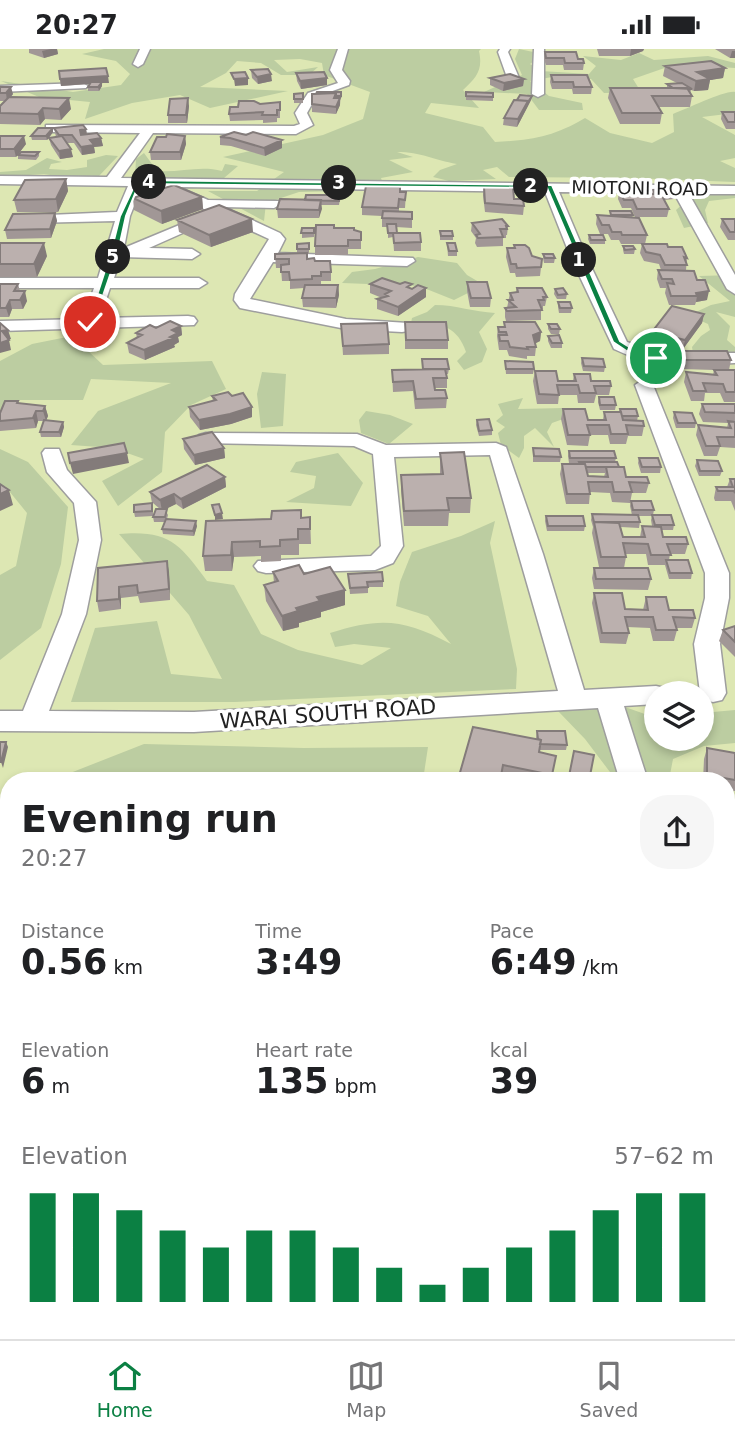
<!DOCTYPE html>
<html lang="en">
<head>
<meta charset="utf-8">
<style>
	:root { --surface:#fff; --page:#f6f6f6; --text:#202124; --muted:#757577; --line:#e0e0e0; --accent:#0b8043 }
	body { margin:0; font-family:"DejaVu Sans",sans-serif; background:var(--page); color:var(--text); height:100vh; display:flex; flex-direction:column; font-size:26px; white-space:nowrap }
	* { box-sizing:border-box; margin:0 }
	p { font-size:23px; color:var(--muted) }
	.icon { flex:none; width:38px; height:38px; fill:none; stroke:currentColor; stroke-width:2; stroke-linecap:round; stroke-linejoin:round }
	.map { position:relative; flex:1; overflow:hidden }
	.side { position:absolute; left:0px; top:723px; width:735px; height:569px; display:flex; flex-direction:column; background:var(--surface); border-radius:28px 28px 0 0; box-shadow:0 4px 10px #0003 }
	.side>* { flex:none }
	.buttons { position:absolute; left:644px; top:632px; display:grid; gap:14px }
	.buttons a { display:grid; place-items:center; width:70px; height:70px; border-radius:50%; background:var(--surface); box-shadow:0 4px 10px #0003; font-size:35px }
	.pin { position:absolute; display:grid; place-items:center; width:60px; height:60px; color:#fff; margin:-30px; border:4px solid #fff; border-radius:50%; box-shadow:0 2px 7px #0007 }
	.km { position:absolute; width:35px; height:35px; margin:-18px; border-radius:50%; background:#222; color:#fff; font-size:19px; line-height:35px; text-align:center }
	.round { display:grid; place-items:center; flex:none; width:74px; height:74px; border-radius:28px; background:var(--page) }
	.head { display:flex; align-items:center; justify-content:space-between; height:119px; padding:0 21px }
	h1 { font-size:38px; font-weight:800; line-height:52px }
	.figures { display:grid; grid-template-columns:repeat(3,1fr); gap:10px; height:119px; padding:7px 21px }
	.figures div { display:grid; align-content:center }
	.figures b { font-size:35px; font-weight:800 }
	.figures small { font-size:19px; font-weight:400 }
	.figures p { font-size:19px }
	.chart { height:196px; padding:14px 21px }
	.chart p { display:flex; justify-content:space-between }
	.chart svg { width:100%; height:126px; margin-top:7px; stroke:var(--accent); stroke-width:6 }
	.status { display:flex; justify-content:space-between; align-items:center; height:49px; padding:0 35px; background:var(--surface); direction:ltr }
	.status svg { height:19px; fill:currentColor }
	.menu { display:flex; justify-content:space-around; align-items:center; height:98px; border-top:2px solid var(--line); background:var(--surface); font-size:19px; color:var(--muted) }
	.menu a { display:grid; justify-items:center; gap:4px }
	.menu .current { color:var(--accent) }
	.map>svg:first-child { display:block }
	.grass { fill:#dde7b3; fill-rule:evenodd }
	.forest { fill:#bccda1 }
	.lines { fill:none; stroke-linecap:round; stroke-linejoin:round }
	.minor-casing { stroke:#9e9e9e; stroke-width:3 }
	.minor { fill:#fff; fill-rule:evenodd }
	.wall { fill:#a19796; fill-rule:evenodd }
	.shaded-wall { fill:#837b7a }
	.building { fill:#bbb0ae; stroke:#837b7a; stroke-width:2 }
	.route { fill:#0b8043; stroke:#fff; stroke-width:2 }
	.labels { text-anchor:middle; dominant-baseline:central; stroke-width:7; stroke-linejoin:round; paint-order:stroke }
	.far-street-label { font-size:18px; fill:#212121; stroke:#fff }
	.street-label { font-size:21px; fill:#212121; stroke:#fff }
</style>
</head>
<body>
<div class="status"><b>20:27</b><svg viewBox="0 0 49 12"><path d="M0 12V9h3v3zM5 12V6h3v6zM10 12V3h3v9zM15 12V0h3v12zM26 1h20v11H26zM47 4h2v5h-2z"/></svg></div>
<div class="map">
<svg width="735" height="1290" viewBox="0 0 735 1290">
	<rect width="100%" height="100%" fill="#f1ece9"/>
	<path class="grass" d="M0 0H735V1290H0ZM656 644H702V690H656ZM9 732H726V1283H9Z"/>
	<path class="forest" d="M104 0H481L479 2C483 21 477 28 463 41L479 59 431 54 425 64 483 78 495 93C532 91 553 88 585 69L610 84 652 94 674 83 673 65C687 60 725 41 735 43V64L702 68 735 86V109L720 112 735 119V133L631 129 509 128 497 118 483 121 496 130 449 132 433 128 440 121 457 115C434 111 421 103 397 103L413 108 389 111 413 123 381 129 385 141 299 143 266 154 264 172 208 142H257L284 123 223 108 323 86 363 70 370 43 324 26 322 14 300 10 274 11 287 23 318 18 309 26H281L261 14 237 12 226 24 200 38 288 42 210 59 180 46 132 54 85 70 90 53 39 48 1 32 73 43 121 36 130 25 116 12 82 5Z
		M519 0 543 5 530 15 541 22 589 25 596 17 583 7 621 11 639 4 654 11 708 7 735 14V19L676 15 633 30 641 43 604 44 591 30 552 28 530 32 549 47 582 54 583 61H539L527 45 484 43 522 26 515 10Z
		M144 104 157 122C179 124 200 116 222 122L225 115 238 117 224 129 155 130 135 128 136 110Z
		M106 106 118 107 99 127 63 128 44 125 0 128V123L26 121 47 109 62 113 51 115 49 120 67 121 87 118V111Z
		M675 135 735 137V149L709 152 705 161 708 174 684 179 676 161 693 146Z
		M418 208 457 214 467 226 484 236 454 251 419 237 342 234 352 223 375 220Z
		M735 226V268L716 263 730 277 727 291 735 298V306L693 304 692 298 701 287 710 281 708 275 699 271 696 263 711 256 730 252 699 227Z
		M435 256C456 256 474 263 495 264L479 283 487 300 482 313 464 321 457 312 466 303C457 276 438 273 411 274L412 269 427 263Z
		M77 286 86 300 103 316 212 312 226 340 191 356 165 383 162 423 118 457 102 432 144 410 113 399 71 396 98 362 171 334 91 330 83 351H17L0 361V312L32 295Z
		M262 323 286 325 283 377 261 379 257 345Z
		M523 349 518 360 564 359 577 365 552 374 547 383 554 398 535 379 524 387V399L519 409 501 396 498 384 505 378 496 372 503 366 498 355Z
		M366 362 390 366 413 375 389 395 361 384 359 371Z
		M0 400 28 413 68 458 61 515 41 579 0 611V526L16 517 27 464 5 437 0 438Z
		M338 404 363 434 351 457 286 453 314 439 316 427 290 423 296 413Z
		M495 472 490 494 517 620 516 640 235 653H71L95 579 157 572 171 625 222 630 189 566 119 485C169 481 179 494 207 532L234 536 261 585 298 601 362 616 391 599 354 595 335 598 330 584C381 568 404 570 451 595L428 567 396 557 400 533 412 503 461 487Z
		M625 658 656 669V690H702V664L735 661V694L704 697 673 710 669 731H616L585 690 558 662Z
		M144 695 304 699 428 698 423 731H59L60 728Z
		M9 803V860L0 864V806Z
		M0 866 9 883V978L0 994Z
		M0 1117 9 1121V1283H155L156 1290H0Z
		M446 1283H533L560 1290H449Z"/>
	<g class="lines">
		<g class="minor-casing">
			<path id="minor" d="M140 0H150L143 15 138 18 133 15Z
				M338 0H348L342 21 350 32 349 36 316 48 307 64 313 76 296 85 153 84 121 129 735 137V145H689L735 226V245L727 240 674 144 559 143 587 209 627 293 661 304H735V314C693 316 652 319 614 300L571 209 545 143 178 138 208 151 279 152 281 155 274 159 224 158 280 184 285 190 278 204 413 209 415 212 407 217 273 213 250 250 346 270 408 274 411 278 408 282 402 283 346 280 240 259 234 251 235 245 269 190 165 142 164 137H142L130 167 124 199 189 172 194 173 196 176 194 179 149 199 192 200 200 205 192 210 121 208 114 229H199L207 234 199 239H110L100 269 188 267 194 268 197 272 194 276 0 282V272L83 270 94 239H0V229H98L115 172 31 174 24 170 26 167 117 163 128 137 0 135V127L107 128 140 84 50 83 46 82V76L294 77 300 75 295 64 308 44 338 34 330 21Z
				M500 0H510L508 3 520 31 518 33 508 31 498 3Z
				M534 0H544V45L538 48 532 45Z
				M82 34 88 37 86 39 0 43V37Z
				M644 330 653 336 729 524V549L720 595 726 644 722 651 713 653 704 651 700 644 694 595 705 549V524L635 336Z
				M206 384 357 385 386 396 496 394 506 398 543 505 584 641 656 637 665 639 668 644H656V655L624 657 648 732H620L598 659 194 683 0 682V662H23L62 565 79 491 74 454 47 423 42 404 45 400H59L67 421 96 453 101 491 86 565 49 662 194 663 558 642 490 406 394 408 403 497 393 514 375 521 266 524 258 522 254 517 258 512 371 507 381 497 373 405 354 397 199 394 196 390 199 386Z
				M726 1006 735 1010V1050L726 1047Z"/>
		</g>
		<use href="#minor" class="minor"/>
	</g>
	<path class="wall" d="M29 0H57L58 5 44 9 29 4Z
		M597 0H644L643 2 630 7H599Z
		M715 0H735V9H730Z
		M545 3 578 10 584 14 583 21H564L563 16H546L544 10Z
		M665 17 725 19 723 29 710 31 708 41 694 42 691 41 690 44 692 47 690 58H658L662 64 660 75H620L608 49 610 39H667V35L677 34 663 27Z
		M251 21 272 32 258 35 252 29Z
		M59 22 109 34H102V37L99 42H88V38L90 35 61 37Z
		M296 24 327 29V36L301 40 297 32Z
		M551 26 592 38 591 45H573L572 40H552L550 33Z
		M490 29 524 30 523 37 503 42 490 36Z
		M0 38 13 45 11 48 71 60 61 71 45 70 40 76 0 75V57L5 52H0Z
		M341 43 340 56 336 65 312 63V55Z
		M466 43 493 44V52L466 51Z
		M303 44V54H294V50Z
		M531 51 517 78 503 76 504 69Z
		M280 53V69H277V73L263 74V71L230 72 229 65 260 55Z
		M189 57 187 74H168V66Z
		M722 63H735V80H726L721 70Z
		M54 79 86 80 87 85 101 89 103 97 94 98 95 104 82 106 74 94H67L73 108 60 110 51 96 49 89 47 91H32L31 87 53 83 49 89 56 88Z
		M246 86 282 91V99L265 107 231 97 220 96V88Z
		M0 87 26 95 16 108H0Z
		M185 87 186 95 181 111H151L150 103 166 88Z
		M39 103V107L36 111 18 110V106Z
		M66 130 68 142 58 163H17L14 151Z
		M484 138 514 150 524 157 523 166 485 163 483 146Z
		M653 141 675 146 674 150 664 151 669 160 667 168H635L631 159H622L618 150 619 142 652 145Z
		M400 143H406L405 159H399V162L412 163V179L396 178 397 184 421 193V202H394L393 188 388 189V178H382V167L362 166V158Z
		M202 148 203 160 162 175 134 161 133 149Z
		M280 150H340L339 156H321L319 169H278L277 160Z
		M610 162 633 166 632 169 647 186 645 195H621L619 191H611L608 185H600L596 175 597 166 610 167Z
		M55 164 57 172 51 189 7 190 5 181Z
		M722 170H735V191H728L720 178Z
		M177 171 253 183 211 198 179 183Z
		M472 174 508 177 507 186H506V189H503V197L477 198 475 194 476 189 471 182Z
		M302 179H314V188L302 189Z
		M334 179 361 183V200H348V206H315V197Z
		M440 182 453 187V191H440Z
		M589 186 605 191V195H590L588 190Z
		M0 194 47 207 37 228H0Z
		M309 194V205H307V210L315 212 331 223V232H321V236H338L339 246 336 259 303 258 302 249 304 239 290 240V232H282L281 219H276L275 205H297V195Z
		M447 194 457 202V207H448Z
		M642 195 668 198 687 209 686 221 707 251 696 253 695 256H669L665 244 666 239H660L657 230 658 221H661L659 215 644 212 640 204Z
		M514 196 532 207 542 210 540 227 516 228 515 224H510L506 208 507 199H514Z
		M623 197 635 200 634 205H624L623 201Z
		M543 205 555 209 554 214H544L543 209Z
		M467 233 491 249 490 258H470L467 242Z
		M0 235H18L20 242 27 252 23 260H12L9 268H0Z
		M370 235 412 240 426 239V248L398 267 377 260V250L382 249 370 244Z
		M517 239 547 248 545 257H543V260H541V271L506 272 505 268V259H507L510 244 516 243Z
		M555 240 567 245 566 250H557L554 245Z
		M558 253 572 259 571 264H559L558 258Z
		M704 265 702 274 683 300 650 293 652 283Z
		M405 273 448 291V300H405Z
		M504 273 541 283 540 292 536 294V298L535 307H527V310L509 307 507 301H499L497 287 498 278H504Z
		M341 275 389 295V305L343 306Z
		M548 275 560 280 559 285H551L548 280Z
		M181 277 182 286 178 288 179 293 174 296 175 298 145 311 129 304 127 294 137 289 136 284 156 279Z
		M548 287 562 294V299H551L548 292Z
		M679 302 731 311 729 321H735V353H724L720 344H705L704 352H691L684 333 686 323 713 326 714 321 681 320 677 311Z
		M582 309 605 318 604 323 583 322 581 314Z
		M422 310 449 320 448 325H447V339H435V341L447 349 446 359 415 360 413 342 393 343 392 321H422Z
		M657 310 676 318 675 323 659 322 656 315Z
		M505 312 534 320 533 325H506Z
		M535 322 558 332H573L574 325 591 332 611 337 609 346H596L594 354H578L577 346H559L558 355H537L533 332Z
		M212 347H232L252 358V368L231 375 200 381 190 368 189 358 213 352Z
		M599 348 616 356 615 361H600L598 353Z
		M18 352 19 354 45 357 48 367 46 371 63 373 64 378 61 388H41L40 383 44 372H38L36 379 0 382V372Z
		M702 355H735V399L720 398 717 407H704L696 386 698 376 727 379 728 374 703 373 699 365Z
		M563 360 588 371H603L604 363H619L620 360 638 367 637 372 644 377 642 387H628L626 395H610L608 386H590L588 397 567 396 561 370Z
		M674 363 696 374 695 379H676L673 369Z
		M477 371 492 381V386L479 387 476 376Z
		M183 390 224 399 225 409 195 416 184 400Z
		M533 399 561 408 560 413H533Z
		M569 402 616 409 615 413 626 428 649 434 646 444H632L630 454 612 453 610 444 590 443 589 455H566L560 425 562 415 579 414H569L568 407ZM587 424H605L604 428 588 427Z
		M440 404 471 449 470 464H449L448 477H404L401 441V426L440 425Z
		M639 409 661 418 660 424H641L638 414Z
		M697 411 722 422 720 427H699L695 417Z
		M225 428 226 438 183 460 176 455 165 460 168 466 167 470 197 477 194 487 163 485 162 480 165 473H154L153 468 160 460 153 454V467L135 468 134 463 152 454 150 443Z
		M730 430H735V462L731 452H715L714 449 716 438H727Z
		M631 452 654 461 653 466 674 476 673 481H661L663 488 688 495 685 505H670L669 511 692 524 691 530H669L665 516H648L646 505H625L626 508 624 519 599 518 592 484 593 478 591 471 592 465 632 466 630 457ZM638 467H652L651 471 652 477H642L640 488H623L621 478 639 479 640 473Z
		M546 467 585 477 584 482H547L545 472Z
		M310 468 311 495H299V506H281V512L261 513V507L234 508 232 522H205L203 507 206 472Z
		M98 519 169 523 170 551 140 554 138 547 121 549V560L99 563 97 552Z
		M594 519 651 530 648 541 594 540 592 529Z
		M273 523 304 525 345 556 321 563V568L299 574V578L283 582 266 552 264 536 274 534Z
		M348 525 383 532V538H368V544L350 545Z
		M594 544 625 560 643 561 646 548 669 561 695 569 692 579H676L677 581 674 592H653L650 579 627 578 629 584 626 595 600 594 592 554Z
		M735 577V608L719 592 723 581Z
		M537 682 567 696 566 701H540L539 703 556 707 551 732H459V727L536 690Z
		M707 699 735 704V742L726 741V732H703L704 710Z
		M0 758H9V782L0 781Z
		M726 798H735V858H726Z
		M726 928 735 943V967H726Z
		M726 1161 735 1163V1194L726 1192Z"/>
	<path class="shaded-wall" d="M51 0H57L58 5 44 9 42 2Z
		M631 0H644L643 2 630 7Z
		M732 2H735V9H730Z
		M725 19 723 29 710 31 708 41 694 42 697 23Z
		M271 25 272 32 258 35 257 28Z
		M108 27 109 34H102V37L99 42 98 38 101 34 61 37 60 30Z
		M248 29V36L235 37 234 30Z
		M327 29V36L301 40 300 32Z
		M524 30 523 37 503 42 504 34Z
		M11 38 13 45 7 52 6 44Z
		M532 47 531 51 527 59 517 78 518 70Z
		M69 49 71 60 61 71 59 60Z
		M188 49 189 57 187 74 186 66Z
		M340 49V56L336 65V58Z
		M43 59 45 70 40 76 38 65Z
		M53 79V83L47 91 46 87Z
		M86 80 87 88 82 89 80 81Z
		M24 87 26 95 16 108 14 100Z
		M185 87 186 95 181 111 180 103Z
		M101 89 103 97 94 98 95 104 82 106 81 98 90 91Z
		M282 91V99L265 107 264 99Z
		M71 100 73 108 60 110 59 102Z
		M66 130 68 142 58 163 56 150Z
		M202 148 203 160 162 175 161 162Z
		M321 151 322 160 319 169V161Z
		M55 164 57 172 51 189 50 180Z
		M252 170 253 183 211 198 209 186Z
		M44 194 47 207 37 228 34 215Z
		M338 236 339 246 336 259V249Z
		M426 239V248L398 267V258Z
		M25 242 27 252 23 260 20 251Z
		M709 242 707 251 696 253 697 247 696 244Z
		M10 251 12 260 9 268 6 259Z
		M704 265 702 274 683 300 685 291Z
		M181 277 182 286 178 288 179 293 174 296 175 298 145 311 144 301 172 281Z
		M8 281 11 290 5 292 2 282Z
		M541 283 540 292 532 296 533 286Z
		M9 291 11 301 0 304V294Z
		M45 357 48 367 46 372 43 362Z
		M252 358V368L231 375 200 381 199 371Z
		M36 362 38 372 36 379 33 369Z
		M63 373 64 378 61 388 59 383Z
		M224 399 225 409 195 416 194 406Z
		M127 404 129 414 73 425 70 414Z
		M225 428 226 438 183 460 181 450Z
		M9 441 13 456 0 462V445Z
		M174 445 176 455 162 462 160 451Z
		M222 464 223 470 215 471V466Z
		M196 472 197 477 194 487 193 482Z
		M232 493 234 508 232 522 231 506Z
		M167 512 169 523 170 551 169 540Z
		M119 538 121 549V560L119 550Z
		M345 541V556L321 563V568L299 574V578L283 582 282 567 317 548Z
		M6 693 8 698 3 719 1 713Z"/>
	<path class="building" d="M545 3H576L578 10H583L584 14H565L564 9H546Z
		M711 12 725 19 697 23 710 30 696 32 665 17Z
		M106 19 108 27 60 30 59 22Z
		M268 20 271 25 257 28 251 21Z
		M245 23 248 29 234 30 231 24Z
		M324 23 327 29 300 32 296 24Z
		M510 25 524 30 504 34 490 29Z
		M551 26H587L592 38H574L573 33H553Z
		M91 33H102L98 38H88Z
		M682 34 692 40 673 39 667 35Z
		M0 38H11L6 44H0Z
		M610 39H687L692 47H652L662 64H622Z
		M317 43H341V47H336V44L316 45Z
		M466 43 493 44V48L466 47Z
		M303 44V50H294V45Z
		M336 44 334 49H340L336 58 312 55V45Z
		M520 46 532 47 528 53V52L517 51Z
		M9 48 69 49 59 60 43 59 38 65 0 64V57Z
		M188 49 186 66H168L170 50Z
		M514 51 528 52 518 70 504 69Z
		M239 52H254L260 55 280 53V61H277V66H262L263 63 229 65 230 58H238Z
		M722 63H735V73H728Z
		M83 76 86 80 80 81 81 86 97 84 101 89 90 91 94 96 81 98 72 86H59L54 79Z
		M38 79H53L46 87H31Z
		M234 83 246 86 253 83 282 91 264 99 230 89 220 88Z
		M167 85 185 87 180 103H150L157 88H166Z
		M0 87H24L14 100H0Z
		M62 87 71 100 59 102 49 89Z
		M21 103H39L35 107 18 106Z
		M66 130 56 150 14 151 25 131Z
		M174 136 202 148 161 162 133 149Z
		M366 137 400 138V143H406L405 151 399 150 398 159 362 158Z
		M484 138H513L514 150H523L524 157 485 154Z
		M671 140 675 146H662L661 145H655L653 141Z
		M619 142H644L645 145H661L669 160H637L633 151H624Z
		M306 146H340L339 152 305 151Z
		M280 150 321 151 319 161 277 160Z
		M219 156 252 170 209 186 177 171Z
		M383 162 412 163V170L382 169Z
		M610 162H631L633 166H611Z
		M55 164 50 180 5 181 13 165Z
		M597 166 639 169 647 186H622L621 183H612L609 176H602Z
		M502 170 508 177H506L507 180H500L503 188 478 189 476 186 480 185 472 174Z
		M722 170H735V183H730Z
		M387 175H396L397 184H388Z
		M316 176H334V179H354V181L361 183V191H348V197H315Z
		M302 179H314V184H301Z
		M440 182H452L453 187H441Z
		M393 184H420L421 193 394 194Z
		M589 186H603L605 191H591Z
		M0 194H44L34 215H0Z
		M309 194V200H297V195Z
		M447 194H455L457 202H449Z
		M642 195H667L668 198H682L687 209 684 208 687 216H665L660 206 646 203Z
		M514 196H525L529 199 532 207 542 210 541 218 517 219 516 215H511L507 199H515Z
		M623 197H633L635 200 625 201Z
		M307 204V210L314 209 315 212H330L331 223H321V227H312V230L290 231 289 223H281V216L289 215V210H275V205Z
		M543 205H553L555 209H545Z
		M658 221 694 222 697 231H705L709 242 696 244 697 247H671L667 234 674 235 672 230H662Z
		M382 229 400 235 405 233 412 235 407 238 412 240 418 236 426 239 398 258 377 250 388 247 385 245 391 242 370 235Z
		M467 233H487L491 249H471Z
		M0 235H18L14 242H25L20 251H10L6 259H0Z
		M305 236H338L336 249H302Z
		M517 239H542L547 248H543L544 251H538L542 261 507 262 505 259 516 258 508 251H513L510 244 518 243Z
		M563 239 567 245 558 246 555 240Z
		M558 253H570L572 259H560Z
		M672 257 704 265 685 291 652 283Z
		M170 272 181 277 172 281 178 284 170 288 173 289 144 301 127 294 142 286 136 284 150 276 156 279Z
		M405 273H446L448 291H406Z
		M504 273H535L541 283 533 286 536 298H527L528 300 510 298 508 292H500L499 286H507L506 283H499L498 278H505Z
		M0 274 8 281 2 282 9 291 0 294Z
		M387 274 389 295 343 297 341 275Z
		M548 275H557L560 280H551Z
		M559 286 562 294H552L548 287Z
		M679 302H727L731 311H683Z
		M582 309 603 310 605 318 584 317Z
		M422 310H447L449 320H423Z
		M657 310H674L676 318H660Z
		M505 312 533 313 534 320H506Z
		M445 320 447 329H433L435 341H445L447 349 416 350 413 332 393 333 392 321Z
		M714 321H735V343H726L723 335 703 334 706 342H693L686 323 717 326Z
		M535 322H556L558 332H576L574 325H590L591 332H610L611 337H594L596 344H580L578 336H557L559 346 539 345Z
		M228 343 232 347 243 344 252 358 230 365 199 371 189 358 216 351 212 347Z
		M599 348H614L616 356H600Z
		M5 352H18L17 354 45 357 43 362H36L33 369 0 372V364Z
		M702 355H735V364L705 363Z
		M563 360H585L588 371H606L604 363H621L623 371 643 372 644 377 626 376 628 385H611L609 376H587L590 386H568Z
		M620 360H636L638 367H622Z
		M674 363 692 364 696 374H678Z
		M489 370 492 381 479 382 477 371Z
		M44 371 63 373 59 383H40Z
		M728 372 735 373V388H717L720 397H706L698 376 731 379Z
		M212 383 224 399 194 406 183 390Z
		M124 394 127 404 70 414 68 404Z
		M533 399 559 400 561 408 534 407Z
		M569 402H614L616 409H570Z
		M464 403 471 449H447L449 461 404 462 401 426 443 425 440 404Z
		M639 409H658L661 418H642Z
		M697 411 718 412 722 422H700Z
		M579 413H617L619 418H586L585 415H580Z
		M562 415H585L588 427 608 428 606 418H624L626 428H647L649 434 629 433 632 443H614L612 433H588L590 445H567Z
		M207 416 225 428 181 450 174 445 160 451 150 443Z
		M730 430H735V444L734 442H718L716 438H733Z
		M0 435 9 441 0 445Z
		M631 452H651L654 461H633Z
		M152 454V462L134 463V456Z
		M219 455 222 464 215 466 212 456Z
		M156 460H167L165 468H153Z
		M301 461V469L310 468V480H298V490L280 491V497L260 498V492L232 493 231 506 203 507 206 472 271 470 272 462Z
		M592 465 638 466 640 473H594Z
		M652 466H671L674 476H655Z
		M546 467H583L585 477H548Z
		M166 470 196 472 193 482 162 480Z
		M594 473 619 474 623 488H645L642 477 661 478 663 488H686L688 495H667L671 506H651L648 495 623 494 626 508H601Z
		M666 511H688L692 524H670Z
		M167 512 169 540 138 544 137 536 119 538V550L97 552 98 519Z
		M299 516 304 525 330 518 345 541 317 548 320 552 296 559 298 562 282 567 264 536 278 532 273 523Z
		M594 519H648L651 530H596Z
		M382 523 383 532 367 533 368 538 350 539 348 525Z
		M594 544H622L625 560 648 561 646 548H666L669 561H693L695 569 673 568 677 581H656L653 568H625L629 584H602Z
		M735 577V593L723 581Z
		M473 678 541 691 539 703 556 707 552 726 503 716 500 732H485L459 727Z
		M537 682H565L567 696 540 695 541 691 538 690Z
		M0 693H6L1 713H0Z
		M707 699 735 704V731L707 726Z
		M574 702 594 706 589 732H568Z
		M0 758H9V776H0Z
		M726 798H735V843H726Z
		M726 928H730L735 943V962H726Z
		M726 1161 735 1163V1189L726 1187Z"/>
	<path class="route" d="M137 131 552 136 620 292 636 302 660 309 656 311 631 305 613 293 547 139 139 135 126 167 118 203 94 273 88 274 111 203 120 167Z"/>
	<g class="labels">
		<g class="far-street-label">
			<text transform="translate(640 139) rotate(1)">MIOTONI ROAD</text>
		</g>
		<g class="street-label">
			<text transform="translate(328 665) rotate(-4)">WARAI SOUTH ROAD</text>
		</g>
	</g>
</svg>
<div class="buttons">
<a><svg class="icon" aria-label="layers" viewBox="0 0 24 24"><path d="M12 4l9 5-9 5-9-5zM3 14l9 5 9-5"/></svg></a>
</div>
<div class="pin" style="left:656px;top:309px;background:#1e9e55"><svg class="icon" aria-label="arrive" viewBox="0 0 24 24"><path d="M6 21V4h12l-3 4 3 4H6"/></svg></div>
<div class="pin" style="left:90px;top:273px;background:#d93025"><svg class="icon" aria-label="check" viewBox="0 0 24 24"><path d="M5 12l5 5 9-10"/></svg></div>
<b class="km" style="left:579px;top:211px">1</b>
<b class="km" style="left:531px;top:137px">2</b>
<b class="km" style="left:339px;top:134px">3</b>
<b class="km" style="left:149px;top:133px">4</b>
<b class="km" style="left:113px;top:208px">5</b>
<section class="side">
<div class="head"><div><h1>Evening run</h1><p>20:27</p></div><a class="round"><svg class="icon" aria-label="share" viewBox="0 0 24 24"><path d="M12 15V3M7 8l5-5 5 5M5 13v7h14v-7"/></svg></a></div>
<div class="figures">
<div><p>Distance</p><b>0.56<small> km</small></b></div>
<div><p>Time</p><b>3:49</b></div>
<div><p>Pace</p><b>6:49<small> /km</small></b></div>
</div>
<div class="figures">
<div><p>Elevation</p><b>6<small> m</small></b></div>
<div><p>Heart rate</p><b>135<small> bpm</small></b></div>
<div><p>kcal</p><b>39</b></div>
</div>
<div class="chart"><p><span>Elevation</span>57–62 m</p>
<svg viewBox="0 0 160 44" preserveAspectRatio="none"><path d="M5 44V6M15 44V6M25 44V12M35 44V19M45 44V25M55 44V19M65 44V19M75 44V25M85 44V32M95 44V38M105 44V32M115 44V25M125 44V19M135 44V12M145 44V6M155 44V6"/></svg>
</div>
</section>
</div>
<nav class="menu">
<a class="current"><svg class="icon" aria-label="home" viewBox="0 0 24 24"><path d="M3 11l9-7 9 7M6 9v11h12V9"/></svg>Home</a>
<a><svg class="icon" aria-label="map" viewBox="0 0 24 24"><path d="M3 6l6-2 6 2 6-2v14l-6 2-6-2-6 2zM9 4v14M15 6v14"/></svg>Map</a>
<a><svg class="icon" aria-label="saved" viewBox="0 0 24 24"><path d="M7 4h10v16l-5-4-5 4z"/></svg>Saved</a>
</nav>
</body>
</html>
